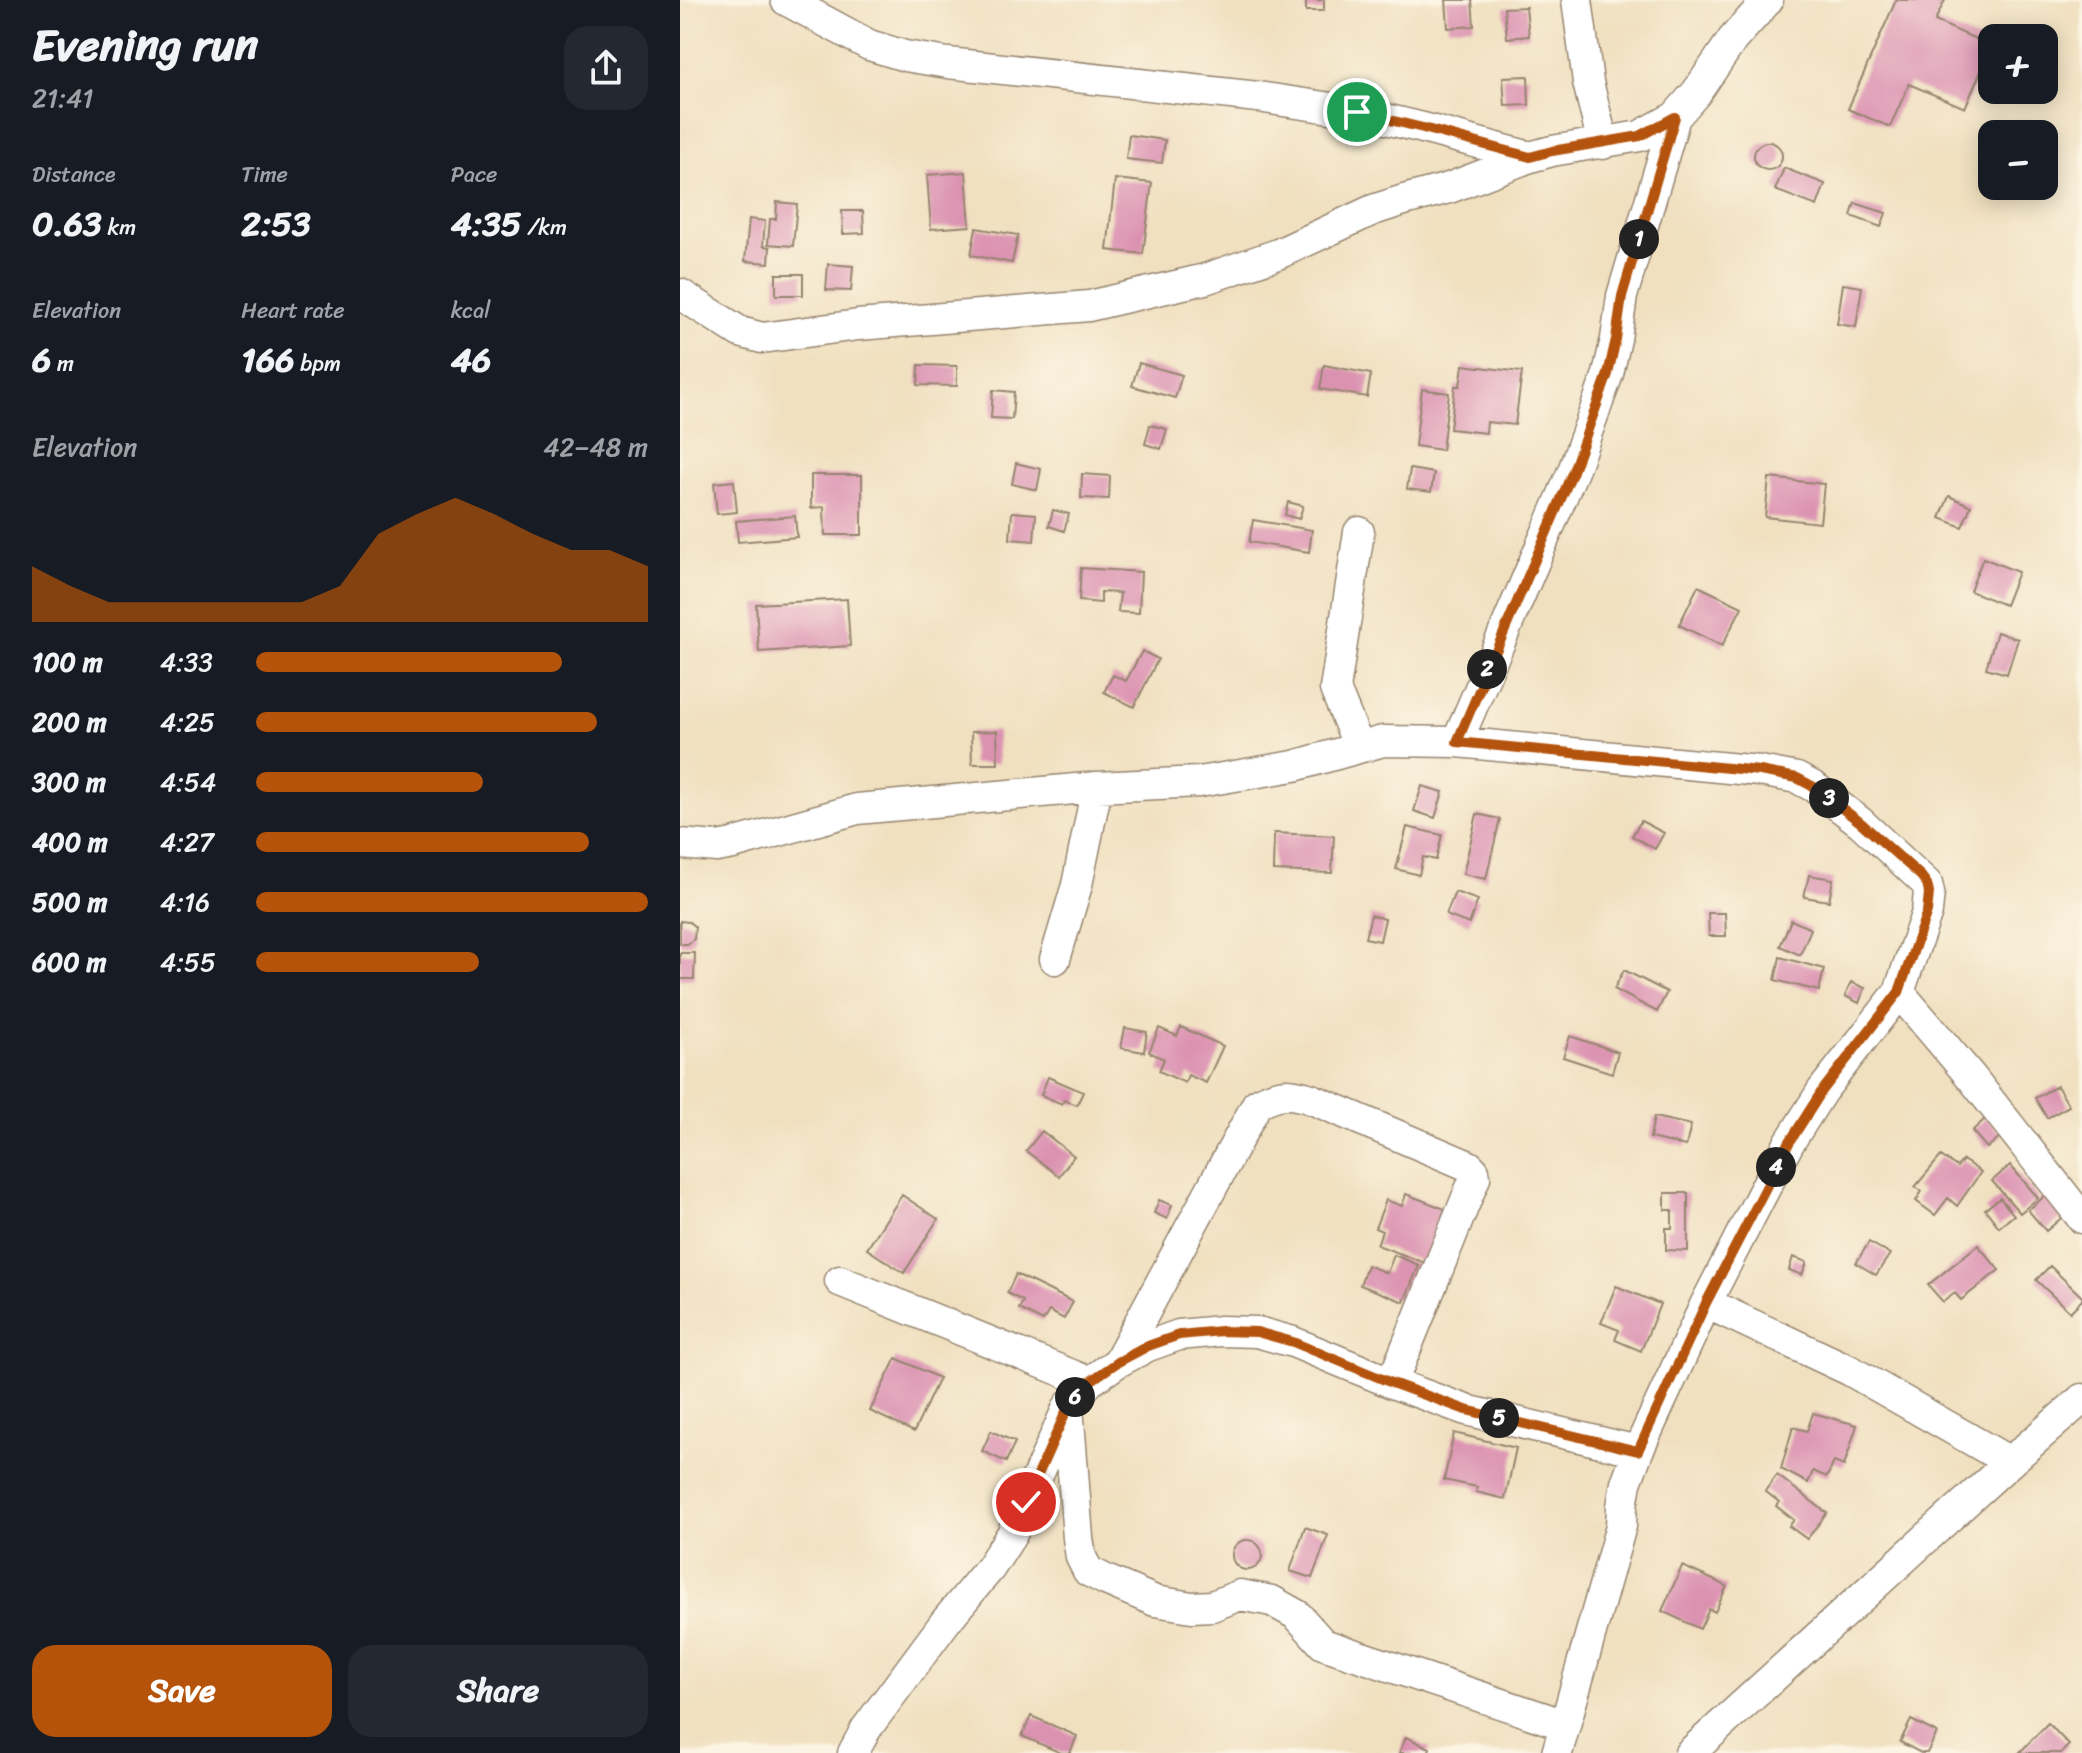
<!DOCTYPE html>
<html lang="en">
<head>
<meta charset="utf-8">
<style>
	:root { --surface:#171b24; --page:#242831; --text:#f1f3f6; --muted:#9ea1a6; --accent:#b45309 }
	body { margin:0; font-family:Sriracha,sans-serif; background:var(--page); color:var(--text); height:100vh; display:flex; flex-direction:column; font-size:30px; white-space:nowrap }
	* { box-sizing:border-box; margin:0 }
	p { font-size:26px; color:var(--muted) }
	.icon { flex:none; width:44px; height:44px; fill:none; stroke:currentColor; stroke-width:2; stroke-linecap:round; stroke-linejoin:round }
	.map { position:relative; flex:1; overflow:hidden }
	.details { display:flex; flex-direction:column; background:var(--surface); width:680px }
	.details>* { flex:none }
	.buttons { position:absolute; left:1298px; top:24px; display:grid; gap:16px }
	.buttons a { display:grid; place-items:center; width:80px; height:80px; border-radius:16px; background:var(--surface); box-shadow:0 4px 20px #0003; font-size:40px }
	.pin { position:absolute; display:grid; place-items:center; width:68px; height:68px; color:#fff; margin:-34px; border:4px solid #fff; border-radius:50%; box-shadow:0 2px 8px #0007 }
	.km { position:absolute; width:40px; height:40px; margin:-20px; border-radius:50%; background:#222; color:#fff; font-size:22px; line-height:40px; text-align:center }
	.round { display:grid; place-items:center; flex:none; width:84px; height:84px; border-radius:24px; background:var(--page) }
	.summary { display:flex; align-items:center; justify-content:space-between; height:136px; padding:0 32px }
	h1 { font-size:44px; font-weight:800; line-height:60px }
	.figures { display:grid; grid-template-columns:repeat(3,1fr); gap:12px; height:136px; padding:8px 32px }
	.figures div { display:grid; align-content:center }
	.figures b { font-size:34px; font-weight:800 }
	.figures small { font-size:22px; font-weight:400 }
	.figures p { font-size:22px }
	.chart { height:224px; padding:16px 32px }
	.chart p { display:flex; justify-content:space-between }
	.chart svg { width:100%; height:144px; margin-top:8px; fill:var(--accent); opacity:.7 }
	.action { display:flex; gap:16px; margin-top:auto; padding:16px 32px }
	.action a { flex:1; height:92px; border-radius:24px; background:var(--accent); color:#fff; font-size:32px; font-weight:800; line-height:92px; text-align:center }
	.action a+a { background:var(--page); color:var(--text) }
	ul { padding:0 32px; list-style:none; font-size:26px }
	li { display:grid; grid-template-columns:128px 96px 1fr; align-items:center; height:60px }
	li i { height:20px; border-radius:10px; background:var(--accent) }
	main { display:flex; flex:1; min-height:0 }
	.map>svg:first-child { display:block }
	.building { fill:#db92b1 }
	.lines { fill:none; stroke-linecap:round; stroke-linejoin:round }
	.minor-casing { stroke:#96856f; stroke-width:33 }
	.minor { stroke:#fff; stroke-width:30 }
	.route-casing { stroke:#fff; stroke-width:16 }
	.route { stroke:#b45309; stroke-width:10 }
</style>
</head>
<body>
<main>
<section class="details">
<div class="summary"><div><h1>Evening run</h1><p>21:41</p></div><a class="round"><svg class="icon" aria-label="share" viewBox="0 0 24 24"><path d="M12 15V3M7 8l5-5 5 5M5 13v7h14v-7"/></svg></a></div>
<div class="figures">
<div><p>Distance</p><b>0.63<small> km</small></b></div>
<div><p>Time</p><b>2:53</b></div>
<div><p>Pace</p><b>4:35<small> /km</small></b></div>
</div>
<div class="figures">
<div><p>Elevation</p><b>6<small> m</small></b></div>
<div><p>Heart rate</p><b>166<small> bpm</small></b></div>
<div><p>kcal</p><b>46</b></div>
</div>
<div class="chart"><p><span>Elevation</span>42–48 m</p>
<svg viewBox="0 0 160 44" preserveAspectRatio="none"><path d="M0 44V27L10 33L20 38L30 38L40 38L50 38L60 38L70 38L80 33L90 17L100 11L110 6L120 11L130 17L140 22L150 22L160 27V44z"/></svg>
</div>
<ul>
<li><b>100 m</b>4:33<i style="width:78%"></i></li>
<li><b>200 m</b>4:25<i style="width:87%"></i></li>
<li><b>300 m</b>4:54<i style="width:58%"></i></li>
<li><b>400 m</b>4:27<i style="width:85%"></i></li>
<li><b>500 m</b>4:16<i style="width:100%"></i></li>
<li><b>600 m</b>4:55<i style="width:57%"></i></li>
</ul>
<div class="action"><a>Save</a><a>Share</a></div>
</section>
<div class="map">
<svg width="1402" height="1753" viewBox="0 0 1402 1753">
	<rect width="100%" height="100%" fill="#fcf5e5"/>
	<filter id="ink" filterUnits="userSpaceOnUse"><feTurbulence type="fractalNoise" baseFrequency=".0125" numOctaves="2"/><feDisplacementMap in="SourceGraphic" scale="16" xChannelSelector="R" yChannelSelector="G"/><feConvolveMatrix kernelMatrix="1 2 1 2 8 2 1 2 1" color-interpolation-filters="sRGB"/></filter>
	<filter id="wash" filterUnits="userSpaceOnUse"><feTurbulence type="fractalNoise" baseFrequency=".006" numOctaves="4" result="noise"/><feDisplacementMap in="SourceGraphic" scale="32" xChannelSelector="R" yChannelSelector="G"/><feGaussianBlur stdDeviation="1.8" result="paint"/><feColorMatrix in="noise" values="0 0 0 0 0 0 0 0 0 0 0 0 0 0 0 0 0 1.4 0 .05"/><feComposite in="paint" operator="in"/></filter>
	<g filter="url(#wash)">
		<rect width="100%" height="100%" fill="#f0e0c0"/>
		<g id="blocks">
			<path class="building" d="M626 0H644V11H626Z
				M766 0H792L794 26 768 28Z
				M1216 0H1265L1255 21 1312 46 1285 108 1229 84 1210 127 1168 109Z
				M846 7 849 36 827 38 824 8Z
				M848 76 849 105 825 106 823 77Z
				M449 135 485 140 482 163 446 159Z
				M1074 156a14 14 0 1 1 28 0a14 14 0 1 1-28 0Z
				M1104 168 1145 184 1137 206 1095 190Z
				M286 172 290 226 251 229 247 175Z
				M435 179 472 183 463 254 427 250Z
				M97 202 117 204 113 246 88 244 90 219H96Z
				M1175 203 1206 213 1201 227 1171 216Z
				M162 211H183L184 233 163 234Z
				M69 219 85 221 83 246 90 247 89 263 65 261Z
				M296 228 338 235 332 263 291 255Z
				M148 264 173 266 171 291 146 290Z
				M96 274H123V295H96Z
				M1163 284 1182 287 1176 327 1157 324Z
				M459 363 502 375 495 398 452 386Z
				M239 365 277 366V386L238 385Z
				M644 365 691 374 687 397 640 389Z
				M783 365 842 372 835 425 807 422 806 433 770 429 775 386H780Z
				M742 389 769 393 762 450 735 446Z
				M313 390 334 392 332 419 311 418Z
				M470 425 487 429 481 449 465 444Z
				M336 463 361 469 357 490 332 484Z
				M730 469 754 473 751 492 727 489Z
				M402 474 430 476 429 499 401 498Z
				M131 475H182V535H145L144 507 131 508Z
				M1089 478 1144 484 1140 523 1085 517Z
				M54 481 57 512 37 514 34 483Z
				M1269 496 1291 506 1282 527 1260 518Z
				M608 502 623 506 619 519 605 515Z
				M373 510 389 514 384 531 369 526Z
				M332 512 356 514 354 541 330 539Z
				M115 516 117 537 58 542 56 521Z
				M573 520 632 530 629 552 569 542Z
				M1303 558 1338 572 1325 605 1290 591Z
				M401 568 461 572 459 613 438 612 440 593 421 592V603L399 601Z
				M1018 586 1062 607 1042 646 999 625Z
				M167 599 170 646 79 652 76 604Z
				M1317 632 1338 639 1327 674 1306 668Z
				M462 651 478 659 454 707 424 692 433 675 446 681Z
				M317 731 318 764H292L291 732Z
				M742 786 763 792 755 818 734 811Z
				M797 814 820 819 806 879 783 874Z
				M961 821 984 833 975 849 952 836Z
				M727 827 762 835 756 860 743 857 739 875 716 869Z
				M594 833 654 836 652 873 593 871Z
				M1129 875 1153 879 1149 901 1124 897Z
				M775 892 798 900 789 924 766 915Z
				M1028 913H1045L1046 936H1029Z
				M691 915 705 919 700 941 685 938Z
				M1111 920 1131 929 1120 955 1100 946Z
				M0 921 9 922 15 927 14 939 8 944H0Z
				M0 953H15L14 979H0Z
				M1100 957 1144 969 1139 991 1095 980Z
				M944 970 987 992 977 1012 934 989Z
				M1171 982 1185 988 1179 1003 1165 996Z
				M501 1027 543 1046 526 1083 508 1075 505 1083 479 1071 484 1059 469 1052 479 1028 497 1036Z
				M445 1028 467 1032 464 1052 441 1048Z
				M890 1036 938 1052 932 1073 883 1057Z
				M368 1077 403 1092 397 1105 384 1100 382 1104 361 1095Z
				M1377 1086 1389 1106 1367 1118 1355 1098Z
				M974 1117 1011 1125 1006 1146 970 1138Z
				M1306 1118 1322 1135 1307 1148 1292 1131Z
				M362 1131 394 1156 379 1176 346 1151Z
				M1261 1156 1277 1167 1283 1160 1301 1172 1277 1206 1268 1198 1255 1215 1236 1201 1242 1191 1235 1187Z
				M1330 1165 1358 1198 1340 1213 1312 1181Z
				M985 1193H1008V1251L986 1250V1228H992V1210H985Z
				M726 1194 765 1209 745 1263 697 1245 702 1231 695 1228 706 1200 722 1206Z
				M1367 1194 1385 1215 1366 1231 1348 1210Z
				M222 1195 258 1219 224 1273 187 1249Z
				M1320 1198 1334 1215 1319 1227 1305 1209Z
				M479 1200 492 1205 487 1219 474 1213Z
				M1189 1242 1210 1254 1196 1275 1176 1263Z
				M1298 1245 1319 1270 1281 1300 1275 1293 1263 1302 1248 1285Z
				M714 1255 739 1265 724 1302 680 1285 687 1265 707 1273Z
				M1113 1257 1127 1262 1122 1275 1109 1270Z
				M1370 1266 1402 1297V1300L1390 1312 1356 1280Z
				M336 1274 393 1302 384 1319 369 1311 363 1321 339 1309 343 1301 327 1293Z
				M936 1286 980 1304 961 1351 935 1340 939 1330 921 1323Z
				M216 1358 259 1378 234 1432 190 1411Z
				M1133 1413 1177 1425 1164 1466 1154 1462 1147 1477 1133 1471 1128 1483 1101 1469 1113 1427 1127 1431Z
				M311 1431 335 1442 326 1462 302 1451Z
				M774 1433 836 1448 825 1499 796 1492 797 1487 764 1480Z
				M1097 1475 1147 1513 1127 1539 1109 1526 1114 1520 1096 1506 1099 1502 1085 1491Z
				M625 1527 648 1535 632 1578 610 1571Z
				M552 1555a15 15 0 1 1 30 0a15 15 0 1 1-30 0Z
				M1002 1566 1047 1586 1035 1612 1029 1609 1020 1629 982 1611Z
				M351 1716 397 1736 390 1753H381L342 1736Z
				M1231 1720 1257 1733 1247 1753H1241L1220 1742Z
				M1368 1723 1389 1745 1381 1753H1339Z
				M726 1737 750 1748 748 1753H719Z"/>
		</g>
	</g>
	<g filter="url(#ink)">
		<use href="#blocks" fill-opacity="0" stroke="#96856f" stroke-width="2"/>
		<g class="lines">
			<g class="minor-casing">
				<path id="minor" d="M106 0 189 45 225 56 268 63 578 97 677 112 743 128 850 157 872 151 960 136 995 117 1016 93 1053 39 1088 0
					M897 0 908 82 923 144
					M0 294 60 332 82 338 178 325 409 306 525 279 598 254 693 210 724 200 769 188 850 157
					M777 742 893 471 928 374 936 339 942 296 995 117
					M679 747 655 689 679 532
					M0 844 37 847 53 844 177 809 417 787 519 782 614 766 703 741 777 742 1080 771 1117 778 1134 787 1180 822 1247 884 1249 893 1247 912 1219 992 1142 1091 1109 1143 1083 1192 1026 1303 958 1451 946 1483 942 1506 941 1526 885 1725 643 1644 617 1615 592 1601 560 1595 532 1606 512 1607 475 1601 426 1580 408 1571 401 1557 398 1538 388 1407
					M375 959 397 885 417 787
					M1219 992 1292 1078 1402 1218
					M160 1281 409 1382
					M1026 1303 1169 1370 1330 1462
					M438 1362 577 1104C599 1091 611 1092 634 1100L789 1166 794 1171 795 1178 790 1190 712 1383
					M173 1753 186 1729 266 1621 310 1568 332 1534 388 1407 409 1382 438 1362 468 1346 499 1335 541 1331 577 1332 613 1342 712 1383 786 1410 958 1451
					M877 1753 885 1725
					M1010 1753 1330 1462 1402 1399"/>
			</g>
			<use href="#minor" class="minor"/>
		</g>
	</g>
	<g class="lines" filter="url(#ink)">
		<g class="route-casing">
			<path id="route" d="M346 1502 388 1407 409 1382 438 1362 468 1346 499 1335 541 1331 577 1332 613 1342 712 1383 786 1410 958 1451 1026 1303 1109 1143 1142 1091 1219 992 1247 912 1249 893 1247 884 1241 876 1180 822 1134 787 1117 778 1080 771 777 742 893 471 928 374 936 339 942 296 995 117 960 136 872 151 850 157 743 128 677 112"/>
		</g>
		<use href="#route" class="route"/>
	</g>
</svg>
<div class="buttons">
<a>+</a>
<a>−</a>
</div>
<div class="pin" style="left:677px;top:112px;background:#1e9e55"><svg class="icon" aria-label="arrive" viewBox="0 0 24 24"><path d="M6 21V4h12l-3 4 3 4H6"/></svg></div>
<div class="pin" style="left:346px;top:1502px;background:#d93025"><svg class="icon" aria-label="check" viewBox="0 0 24 24"><path d="M5 12l5 5 9-10"/></svg></div>
<b class="km" style="left:959px;top:239px">1</b>
<b class="km" style="left:807px;top:669px">2</b>
<b class="km" style="left:1149px;top:798px">3</b>
<b class="km" style="left:1096px;top:1167px">4</b>
<b class="km" style="left:819px;top:1418px">5</b>
<b class="km" style="left:395px;top:1397px">6</b>
</div>
</main>
</body>
</html>
